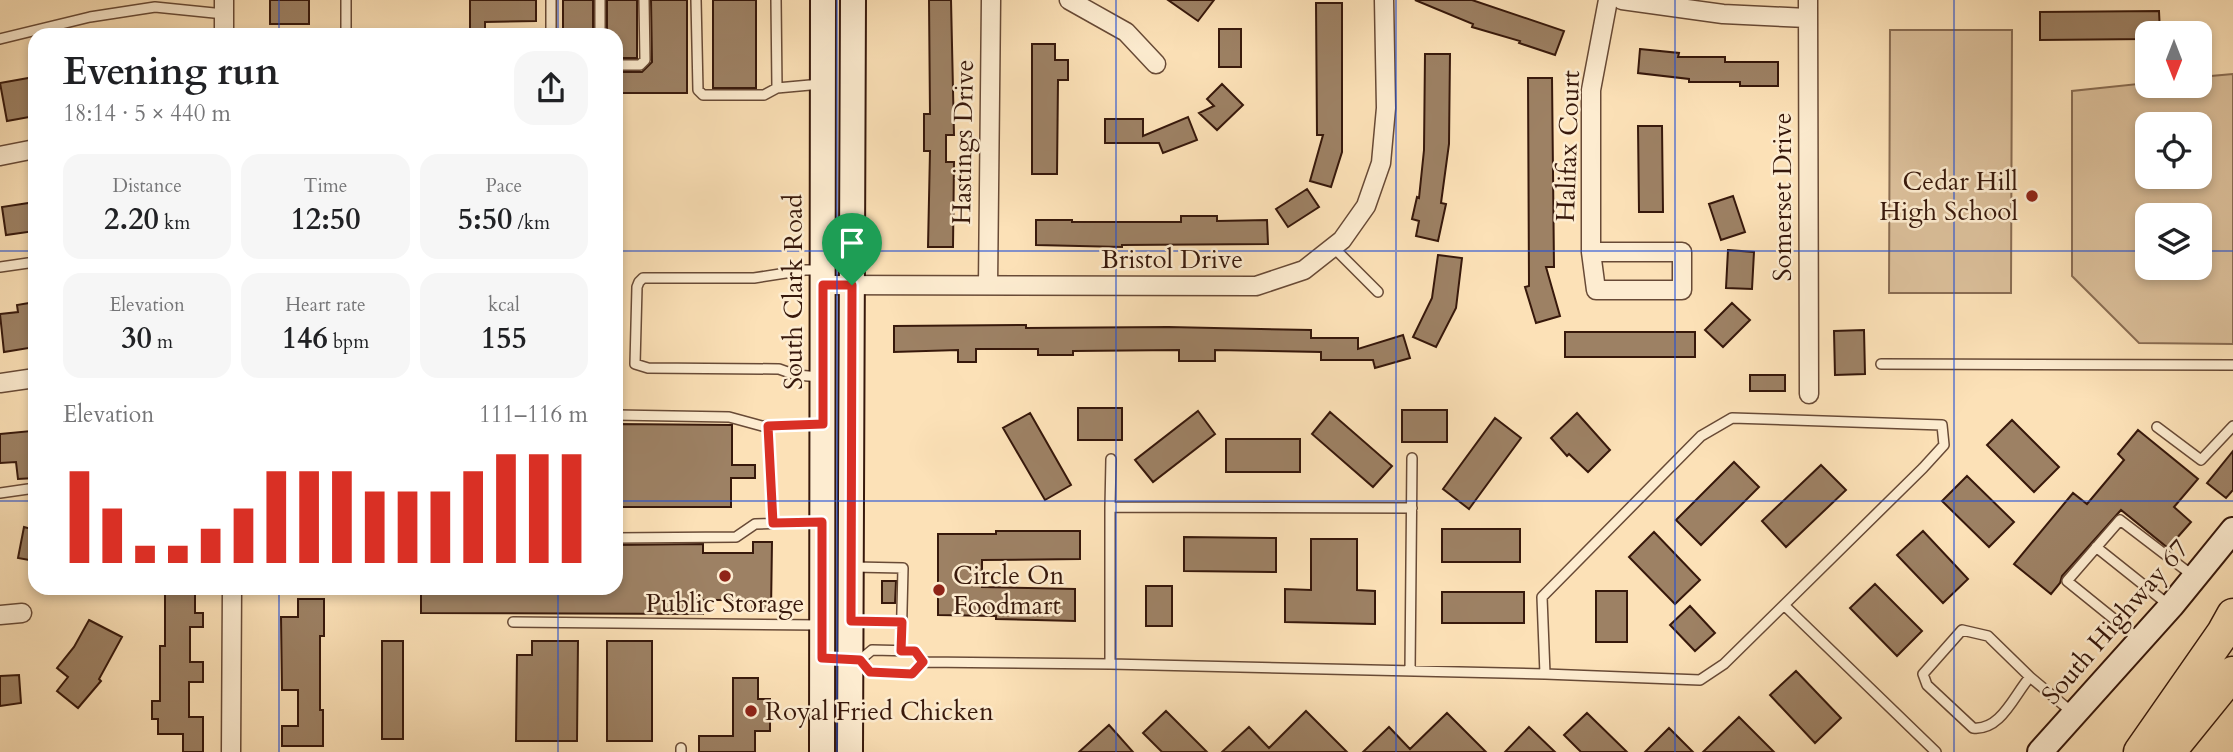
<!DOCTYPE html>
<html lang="en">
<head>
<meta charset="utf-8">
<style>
	:root { --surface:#fff; --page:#f6f6f6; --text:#202124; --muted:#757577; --accent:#d93025 }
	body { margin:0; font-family:Cardo,serif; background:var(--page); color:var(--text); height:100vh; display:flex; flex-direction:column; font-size:26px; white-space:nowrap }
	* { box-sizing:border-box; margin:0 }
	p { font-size:23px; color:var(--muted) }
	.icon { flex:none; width:38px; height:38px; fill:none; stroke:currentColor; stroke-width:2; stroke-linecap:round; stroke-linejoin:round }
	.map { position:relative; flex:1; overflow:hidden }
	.sheet { position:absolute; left:28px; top:28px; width:595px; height:567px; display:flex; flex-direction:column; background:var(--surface); border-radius:21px; box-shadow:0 4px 10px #0003 }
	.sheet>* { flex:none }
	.needle { width:46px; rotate:180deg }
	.fabs { position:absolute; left:2135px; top:21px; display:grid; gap:14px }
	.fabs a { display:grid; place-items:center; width:77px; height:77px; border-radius:14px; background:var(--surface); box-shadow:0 4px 10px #0003; font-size:35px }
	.pin { position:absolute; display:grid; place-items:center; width:60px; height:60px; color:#fff; margin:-72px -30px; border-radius:50% 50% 50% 0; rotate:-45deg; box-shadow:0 0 7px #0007 }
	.pin .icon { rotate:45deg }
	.round { display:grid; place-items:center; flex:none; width:74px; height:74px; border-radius:21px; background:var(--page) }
	.head { display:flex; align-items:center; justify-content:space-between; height:119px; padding:0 35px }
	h1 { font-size:38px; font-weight:700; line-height:52px }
	.stats { display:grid; grid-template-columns:repeat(3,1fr); gap:10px; height:119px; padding:7px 35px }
	.stats div { display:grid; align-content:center; border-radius:18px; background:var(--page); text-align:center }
	.stats b { font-size:30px; font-weight:700 }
	.stats small { font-size:19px; font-weight:400 }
	.stats p { font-size:19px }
	.chart { height:196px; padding:14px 35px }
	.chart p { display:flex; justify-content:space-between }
	.chart svg { width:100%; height:126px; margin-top:7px; stroke:var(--accent); stroke-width:6 }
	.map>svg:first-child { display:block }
	.green { fill:#dbbf9a; stroke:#896c52; stroke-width:2; fill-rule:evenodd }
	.building { fill:#9d8164; stroke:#37180b; stroke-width:2 }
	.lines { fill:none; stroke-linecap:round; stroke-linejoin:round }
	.lane-casing { stroke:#684a36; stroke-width:12 }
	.street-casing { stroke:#684a36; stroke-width:21 }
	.secondary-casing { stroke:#37180b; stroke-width:28 }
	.highway-casing { stroke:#37180b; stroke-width:35 }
	.lane { stroke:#fdecd0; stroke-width:9 }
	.street { stroke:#fdecd0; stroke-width:18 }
	.secondary { stroke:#fdecd0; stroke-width:24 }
	.highway { stroke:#fce1b7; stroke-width:32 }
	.route-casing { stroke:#fff; stroke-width:14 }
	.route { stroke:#d93025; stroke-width:9 }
	.grid { fill:none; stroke:#1d4ed8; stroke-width:2; stroke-opacity:0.55 }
	.poi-dot { fill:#8f2418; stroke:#fdecd0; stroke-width:2.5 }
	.labels { text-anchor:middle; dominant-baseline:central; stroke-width:5; stroke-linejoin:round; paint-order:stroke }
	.street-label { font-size:26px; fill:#37180b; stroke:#fdecd0 }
	.poi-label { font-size:26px; fill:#37180b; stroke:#fdecd0; text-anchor:start }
</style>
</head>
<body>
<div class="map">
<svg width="2233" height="752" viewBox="0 0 2233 752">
	<rect width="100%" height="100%" fill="#fce1b7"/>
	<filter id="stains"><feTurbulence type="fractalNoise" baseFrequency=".00286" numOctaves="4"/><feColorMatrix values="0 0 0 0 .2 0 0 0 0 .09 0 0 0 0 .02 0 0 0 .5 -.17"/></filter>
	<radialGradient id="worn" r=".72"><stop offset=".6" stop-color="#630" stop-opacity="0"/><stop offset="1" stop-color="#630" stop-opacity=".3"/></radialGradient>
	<path class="green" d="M1890 30H2012L2011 293H1889Z
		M2233 74V344L2139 343 2072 276V91L2147 83V86H2200V77ZM2147 124H2200V177H2147ZM2147 215H2200V268H2147Z"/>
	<path class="building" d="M270 0H309V24H270Z
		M470 0H536V21L485 22V35H470Z
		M563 0H593V35H563Z
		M607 0H637V58H616V35H607Z
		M651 0H687V93H616V72H642L652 62Z
		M713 0H756V88H713Z
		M929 0H951L954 135H946V162H954L953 247H928L930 151H924V114H930Z
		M1168 0H1214L1198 21Z
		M1415 0H1472L1564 31 1555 55 1519 43 1520 41 1472 27 1473 24Z
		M1316 3H1342V152L1331 187 1310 181 1323 135H1317Z
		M2159 11 2160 33H2147V39L2040 40V12Z
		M1219 29H1241V67H1219Z
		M1032 44H1055V60H1068V80H1058L1057 174H1032Z
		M1640 49 1679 53 1678 57H1725V62H1778V86H1740V82H1689V79L1638 73Z
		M1425 54H1450L1449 144 1441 203 1446 204 1438 241 1416 236 1419 221 1412 219 1417 197 1419 198 1424 150Z
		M34 77 35 116 7 121 0 83Z
		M1528 78H1552L1554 267H1546L1560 316 1536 323 1525 287 1529 286Z
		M1222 84 1243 105 1217 130 1199 113 1214 106 1207 99Z
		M1188 117 1197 140 1163 153 1159 143H1105V119H1143V136Z
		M1638 126H1662L1663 212H1639Z
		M1307 189 1319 207 1288 227 1276 209Z
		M1733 196 1745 232 1721 240 1709 204Z
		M35 202V231L6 235 2 207Z
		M1181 216H1217V221L1267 220 1268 244 1122 245V247L1036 245V220H1072V222H1181Z
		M1728 250 1754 252 1752 289 1726 288Z
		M1438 255 1462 258 1456 308 1436 347 1413 337 1432 298Z
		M35 302V347L4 352 0 314 18 312 17 305Z
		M1732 303 1750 320 1723 347 1705 330Z
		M1026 325V328L1168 327 1311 330V338H1358V349L1403 335 1410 358 1375 368 1373 360H1321V352L1215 350V361H1179V350L1073 351V355H1038V349H976V362H958V350L894 352V326Z
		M1864 330 1865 374 1835 375 1834 331Z
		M1565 332H1695V357H1565Z
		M1750 375H1785V391H1750Z
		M1078 408H1122V440H1078Z
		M1402 410H1447V442H1402Z
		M1198 411 1215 434 1153 482 1135 460Z
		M1330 412 1392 466 1373 487 1312 434Z
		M1030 413 1071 485 1045 500 1003 428Z
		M1577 413 1610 450 1588 472 1569 454 1567 456 1551 438Z
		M1495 418 1521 438 1469 509 1443 489Z
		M2012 420 2059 467 2034 492 1987 445Z
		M616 424 732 425V465H755V478H731V507H616Z
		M2138 430 2198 479 2174 507 2191 522 2168 548 2121 510 2062 576 2060 583 2051 594 2014 564 2073 493 2087 504 2124 460 2118 454Z
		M31 431 35 478 18 479 16 462 0 463V434Z
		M1226 439H1300V472H1226Z
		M2233 451V490L2226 498 2207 483Z
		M1734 462 1759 487 1701 545 1676 520Z
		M1821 465 1846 490 1786 547 1762 521Z
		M1967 476 2014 522 1989 547 1942 501Z
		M24 527 35 530V561L18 558Z
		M1442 529H1520V562H1442Z
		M996 531H1080V559L982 560V587L1075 589V621L996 619V616L938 615V534H996Z
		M1923 531 1968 579 1943 603 1897 555Z
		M1654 532 1700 580 1675 604 1629 557Z
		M1184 537 1276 538V572L1184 571Z
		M1311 539H1357V590L1375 591V624L1285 622V589L1311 590Z
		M753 542H772L771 611H752V600H703V614L421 613V588H616V545L703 544V553H753Z
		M882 581H896L895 603H882Z
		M1875 584 1922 631 1897 656 1850 608Z
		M1146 586H1172V626H1146Z
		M1596 591H1627V642H1596Z
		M165 592H195V613H203V627H190V662H203V682H189V717H203V752H183V734H158V719H152V701H160V646H165Z
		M1442 592H1524V623H1442Z
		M298 599H324V636H320V710H323V746H282V726H298V690H282L281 617H298Z
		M1690 606 1715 633 1695 651 1670 625Z
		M89 620 122 637 99 679 101 681 78 708 57 691 68 677 57 668 74 647Z
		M382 641H403V739H382Z
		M532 641H578L577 741H516L517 655H532Z
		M607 641H652V741H607Z
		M1796 671 1841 718 1815 743 1770 695Z
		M19 675 21 703 0 706V676Z
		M733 678H758V699H770V731H755V752H699V736H733Z
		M1166 711 1207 752H1162L1143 733Z
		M1306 711 1347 752H1222L1249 727 1269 748Z
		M1447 713 1486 752H1363L1389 727 1410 749Z
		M1587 713 1627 752H1581L1564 735Z
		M1739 717 1774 752H1703Z
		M1109 725 1133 752H1079Z
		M1529 727 1555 752H1505Z
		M1669 728 1693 752H1645Z"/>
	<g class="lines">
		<g class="lane-casing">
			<path id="lane" d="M551 0V35
				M696 0 698 90 703 95H764L777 88 821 84
				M776 0 777 88
				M346 35V0
				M600 35V0
				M0 39 90 17 155 7 224 14
				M616 65H640L645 60 644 0
				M1333 247 1378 292
				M0 267 35 262
				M1881 364 2233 365
				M821 377 796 375 779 369 648 368 635 364 637 287 639 282 643 278H754L805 270H822
				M616 415 729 417 762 426 821 424
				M768 426 773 523
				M2157 427 2201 460 2233 426
				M0 493 35 488
				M1110 507 1111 459
				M616 538 736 537 755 524 820 522
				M2096 547 2170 606
				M854 567 903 568 901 651
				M1784 605 1936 752
				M852 621 902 622
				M513 622 820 625
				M2140 640 2067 581 2120 520 2192 575
				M825 658 860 660 872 650 914 651 923 662
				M860 660 870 672 912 674 923 662 1110 664 1545 674 1700 680 1724 664 1923 468 1944 445 1942 425 1732 418 1701 436 1542 597 1545 674
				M1110 664V507L1412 508
				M1410 671 1412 458
				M2030 677 1988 636 1962 630 1923 674 1927 685 1973 728C2001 731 2014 695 2030 677L2073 713
				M681 748V752"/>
		</g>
		<g class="street-casing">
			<path id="street" d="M1069 0 1126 32 1156 64
				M1622 0 1723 14 1807 18
				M1808 0 1809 394
				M224 35V0
				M0 156 35 149
				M1591 252H1682V290H1596L1591 252V90L1608 0
				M823 285 1256 286 1304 270 1342 240 1366 206 1381 163 1386 108 1384 0
				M988 285 991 0
				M0 383 35 378
				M0 615 22 613
				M231 752 232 588"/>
		</g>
		<g class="secondary-casing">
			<path id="secondary" d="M822 752 823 0
				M850 752 853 0
				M2040 752 2172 605 2233 530"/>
		</g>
		<g class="highway-casing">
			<path id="highway" d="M2140 752 2223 633 2233 615
				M2169 752 2233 673"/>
		</g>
		<use href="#lane" class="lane"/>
		<use href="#street" class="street"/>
		<use href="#secondary" class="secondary"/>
		<use href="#highway" class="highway"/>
	</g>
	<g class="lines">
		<g class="route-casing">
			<path id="route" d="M823 285H852L851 621 902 622 901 651H915L923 662 912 674 870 672 860 660 822 658V522L773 523 768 426 823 424Z"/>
		</g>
		<use href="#route" class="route"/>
	</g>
	<path class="grid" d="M279 0V35M558 0V35M837 0V752M1116 0V752M1396 0V752M1675 0V752M1954 0V752M0 251H35M616 251H2147M2200 251H2233M0 501H35M616 501H2233M279 588V752M558 588V752"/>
	<g class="poi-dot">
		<circle cx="2032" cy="196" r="7"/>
		<circle cx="725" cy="576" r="7"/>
		<circle cx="939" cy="590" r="7"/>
		<circle cx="751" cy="711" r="7"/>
	</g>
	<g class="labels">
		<g class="street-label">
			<text transform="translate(963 142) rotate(-89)">Hastings Drive</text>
			<text transform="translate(1568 146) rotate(-88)">Halifax Court</text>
			<text transform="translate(1782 197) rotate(-90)">Somerset Drive</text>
			<text x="1172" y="259">Bristol Drive</text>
			<text transform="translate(793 292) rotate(-90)">South Clark Road</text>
			<text transform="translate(2115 622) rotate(-49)">South Highway 67</text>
		</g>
		<g class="poi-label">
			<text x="2018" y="181" text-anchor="end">Cedar Hill<tspan x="2018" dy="30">High School</tspan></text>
			<text x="953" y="575">Circle On<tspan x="953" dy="30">Foodmart</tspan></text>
			<text x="725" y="603" text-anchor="middle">Public Storage</text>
			<text x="765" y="711">Royal Fried Chicken</text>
		</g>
	</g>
	<rect width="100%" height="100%" filter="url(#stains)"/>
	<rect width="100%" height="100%" fill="url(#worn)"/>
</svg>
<div class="fabs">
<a><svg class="needle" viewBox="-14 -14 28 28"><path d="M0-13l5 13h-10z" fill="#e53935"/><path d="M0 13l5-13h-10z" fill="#757577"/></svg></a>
<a><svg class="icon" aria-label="locate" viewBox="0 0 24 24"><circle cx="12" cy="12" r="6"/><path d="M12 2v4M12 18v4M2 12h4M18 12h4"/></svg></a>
<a><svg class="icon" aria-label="layers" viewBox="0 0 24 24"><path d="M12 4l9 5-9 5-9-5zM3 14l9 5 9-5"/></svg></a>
</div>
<div class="pin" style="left:852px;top:285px;background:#1e9e55"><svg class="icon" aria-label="arrive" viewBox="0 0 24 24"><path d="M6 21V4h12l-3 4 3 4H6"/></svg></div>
<section class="sheet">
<div class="head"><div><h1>Evening run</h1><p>18:14 · 5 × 440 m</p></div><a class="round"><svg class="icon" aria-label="share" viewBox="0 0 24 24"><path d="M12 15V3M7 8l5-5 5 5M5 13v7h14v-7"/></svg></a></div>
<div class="stats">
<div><p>Distance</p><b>2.20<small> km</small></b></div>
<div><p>Time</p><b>12:50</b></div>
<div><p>Pace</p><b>5:50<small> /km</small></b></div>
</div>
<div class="stats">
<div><p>Elevation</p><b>30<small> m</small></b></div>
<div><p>Heart rate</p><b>146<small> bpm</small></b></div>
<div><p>kcal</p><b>155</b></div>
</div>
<div class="chart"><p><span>Elevation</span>111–116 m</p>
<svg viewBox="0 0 160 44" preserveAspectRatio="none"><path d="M5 44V12M15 44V25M25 44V38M35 44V38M45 44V32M55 44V25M65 44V12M75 44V12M85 44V12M95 44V19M105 44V19M115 44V19M125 44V12M135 44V6M145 44V6M155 44V6"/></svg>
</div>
</section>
</div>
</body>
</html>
